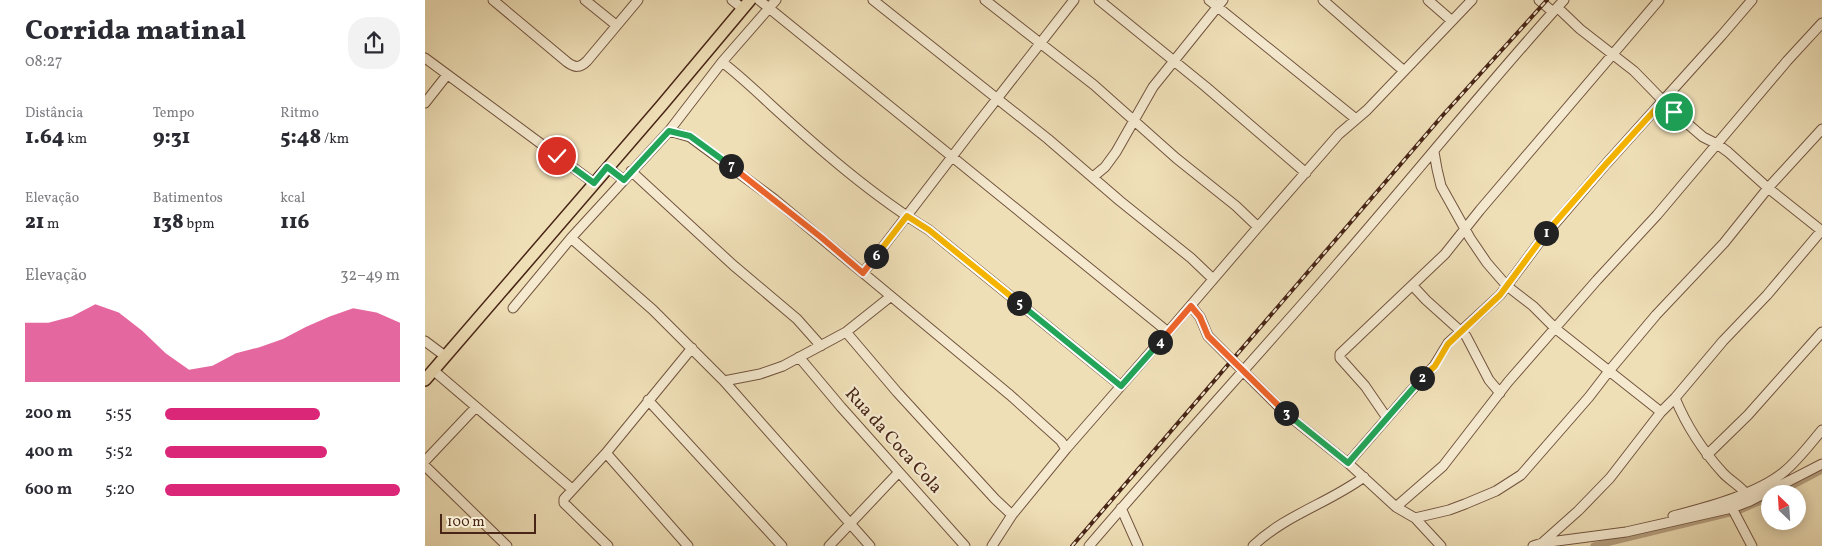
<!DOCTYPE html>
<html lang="pt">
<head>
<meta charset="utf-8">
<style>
	:root { --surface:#fff; --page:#f2f2f3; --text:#2b2b33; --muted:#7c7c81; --accent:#db2777 }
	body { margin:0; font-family:Vollkorn,serif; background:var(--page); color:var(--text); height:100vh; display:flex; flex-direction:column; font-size:19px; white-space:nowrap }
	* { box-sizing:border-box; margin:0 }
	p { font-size:16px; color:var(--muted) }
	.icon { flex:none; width:28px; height:28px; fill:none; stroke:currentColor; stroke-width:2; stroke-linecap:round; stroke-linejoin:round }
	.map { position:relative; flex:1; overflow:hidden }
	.drawer { display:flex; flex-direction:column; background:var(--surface); width:425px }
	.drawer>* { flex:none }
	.needle { width:32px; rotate:335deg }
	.buttons { position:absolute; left:1336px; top:485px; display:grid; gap:10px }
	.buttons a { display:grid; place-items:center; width:45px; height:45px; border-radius:50%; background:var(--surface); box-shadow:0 2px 12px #0003; font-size:25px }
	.scale { position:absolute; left:15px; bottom:12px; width:96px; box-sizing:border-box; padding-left:5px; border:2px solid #482516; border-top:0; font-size:14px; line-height:18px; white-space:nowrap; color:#482516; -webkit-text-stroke:4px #f5ead0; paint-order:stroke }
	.pin { position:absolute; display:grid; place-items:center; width:42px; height:42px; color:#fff; margin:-21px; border:2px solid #fff; border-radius:50%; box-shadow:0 1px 5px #0007 }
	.km { position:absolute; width:25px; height:25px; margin:-12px; border-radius:50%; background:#222; color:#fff; font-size:14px; line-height:25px; text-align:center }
	.round { display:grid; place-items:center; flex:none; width:52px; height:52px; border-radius:20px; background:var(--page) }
	.summary { display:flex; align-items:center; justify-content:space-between; height:85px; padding:0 25px }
	h1 { font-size:28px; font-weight:800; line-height:38px }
	.stats { display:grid; grid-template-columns:repeat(3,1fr); gap:8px; height:85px; padding:5px 25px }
	.stats div { display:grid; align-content:center }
	.stats b { font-size:21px; font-weight:800 }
	.stats small { font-size:14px; font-weight:400 }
	.stats p { font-size:14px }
	.chart { height:140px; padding:10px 25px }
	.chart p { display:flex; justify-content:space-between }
	.chart svg { width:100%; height:90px; margin-top:5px; fill:var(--accent); opacity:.7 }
	ul { padding:0 25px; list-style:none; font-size:16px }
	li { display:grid; grid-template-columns:80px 60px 1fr; align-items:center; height:38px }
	li i { height:12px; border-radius:6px; background:var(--accent) }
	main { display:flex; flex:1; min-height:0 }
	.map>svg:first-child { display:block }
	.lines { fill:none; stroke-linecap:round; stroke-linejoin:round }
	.canal { stroke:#b6a080; stroke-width:7 }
	.minor-casing { stroke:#72543e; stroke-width:11 }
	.major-casing { stroke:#482516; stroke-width:14 }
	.minor { stroke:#f5ead0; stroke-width:9 }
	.major { stroke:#efdfb7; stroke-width:11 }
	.rail-casing { stroke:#482516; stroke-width:4 }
	.rail { stroke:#f5ead0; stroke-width:2; stroke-dasharray:5.5; stroke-linecap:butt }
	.split-1-casing { stroke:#fff; stroke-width:10 }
	.split-2-casing { stroke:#fff; stroke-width:10 }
	.split-3-casing { stroke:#fff; stroke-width:10 }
	.split-4-casing { stroke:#fff; stroke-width:10 }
	.split-5-casing { stroke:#fff; stroke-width:10 }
	.split-6-casing { stroke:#fff; stroke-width:10 }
	.split-7-casing { stroke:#fff; stroke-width:10 }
	.split-8-casing { stroke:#fff; stroke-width:10 }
	.split-1 { stroke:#f5b400; stroke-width:6 }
	.split-2 { stroke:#f5b400; stroke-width:6 }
	.split-3 { stroke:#22a559; stroke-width:6 }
	.split-4 { stroke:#f0652b; stroke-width:6 }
	.split-5 { stroke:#22a559; stroke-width:6 }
	.split-6 { stroke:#f5b400; stroke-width:6 }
	.split-7 { stroke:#f0652b; stroke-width:6 }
	.split-8 { stroke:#22a559; stroke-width:6 }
	.labels { text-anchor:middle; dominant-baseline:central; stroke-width:4.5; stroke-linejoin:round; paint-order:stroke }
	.street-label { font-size:18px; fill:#482516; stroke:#f5ead0 }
</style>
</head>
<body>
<main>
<section class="drawer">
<div class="summary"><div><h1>Corrida matinal</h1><p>08:27</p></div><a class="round"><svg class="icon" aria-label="share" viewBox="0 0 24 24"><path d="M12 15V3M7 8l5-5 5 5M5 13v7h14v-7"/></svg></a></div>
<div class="stats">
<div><p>Distância</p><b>1.64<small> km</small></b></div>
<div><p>Tempo</p><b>9:31</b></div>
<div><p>Ritmo</p><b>5:48<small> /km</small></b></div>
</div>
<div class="stats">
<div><p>Elevação</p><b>21<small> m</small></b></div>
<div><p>Batimentos</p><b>138<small> bpm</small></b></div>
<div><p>kcal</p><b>116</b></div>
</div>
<div class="chart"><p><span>Elevação</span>32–49 m</p>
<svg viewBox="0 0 160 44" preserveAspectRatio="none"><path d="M0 44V15L10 15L20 12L30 6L40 10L50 19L60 30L70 38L80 36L90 30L100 27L110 23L120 17L130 12L140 8L150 10L160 15V44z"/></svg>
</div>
<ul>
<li><b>200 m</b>5:55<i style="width:66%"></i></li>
<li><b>400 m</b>5:52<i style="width:69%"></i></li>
<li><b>600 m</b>5:20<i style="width:100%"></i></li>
</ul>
</section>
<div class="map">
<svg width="1397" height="546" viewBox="0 0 1397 546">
	<rect width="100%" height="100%" fill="#efdfb7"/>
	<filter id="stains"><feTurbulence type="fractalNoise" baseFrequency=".004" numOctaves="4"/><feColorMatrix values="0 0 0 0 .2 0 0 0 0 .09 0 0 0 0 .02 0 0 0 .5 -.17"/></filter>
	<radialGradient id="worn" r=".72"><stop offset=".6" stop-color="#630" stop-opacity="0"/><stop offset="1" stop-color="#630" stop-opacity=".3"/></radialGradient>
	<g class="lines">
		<path class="canal" d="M1351 494 1397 470
			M1169 546 1313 511 1345 497"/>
		<g class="minor-casing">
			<path id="minor" d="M68 0 142 62C150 68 155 68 162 61L213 0
				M160 0 191 25
				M307 0 317 8
				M334 0 743 332
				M448 0 623 139 695 201 766 258 788 279
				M560 0 669 85 751 158 811 206 833 227
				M674 0 781 87 881 173
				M784 0 931 119
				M898 0 979 71
				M1003 0 1027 21
				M1114 0 1128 12 1139 0
				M1133 8 1155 29 1209 71 1249 112 1278 137 1292 144 1303 152 1343 188 1397 231
				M0 58 169 183
				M297 62C314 75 330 90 346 105 393 148 449 197 504 230L696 386
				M0 103 22 75
				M244 131 265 137 349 199 585 395 636 441 641 449
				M1009 152 1012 169 1016 186 1045 238 1062 263 1082 286 1108 306 1131 329 1236 412
				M182 167 199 180
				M206 171 308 265 372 319 396 346
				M668 177 680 167 691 152 728 87 798 0
				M146 238 228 310 299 381 445 546
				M438 273 546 132 649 0
				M988 286 1001 300 1041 336 1064 380 1075 393
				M766 306 775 317 783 336 859 412 923 463 971 507 990 518 1016 546
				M88 308 146 238 244 131 297 62 351 0
				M421 332 472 392 570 499 587 515
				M0 341 20 356
				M374 357 416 407 540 546
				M8 370 147 489
				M299 381 335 374 358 366 421 332 465 297
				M1250 398C1262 427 1277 450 1298 473 1305 481 1318 487 1323 497
				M223 400 357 546
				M962 418 940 386 915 358V354L1020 254 1055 210 1234 0
				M181 453 263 546
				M1282 455 1323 415 1397 332
				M0 461 51 407
				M923 463 983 394 1009 366 1023 343 1075 295 1116 240 1181 164 1297 35 1327 0
				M0 466 82 546
				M971 507 1018 466 1083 382 1172 280 1232 215 1362 61 1397 23
				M696 508 713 546
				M1307 508 1327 546
				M1248 516C1282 507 1333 494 1360 471 1374 459 1385 444 1397 430
				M990 518 1024 510 1040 504 1071 491 1096 475 1164 397 1184 371 1231 315 1299 243 1343 188 1397 129
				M1117 543 1153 511 1185 478 1236 412 1250 398 1298 341 1342 295 1397 230
				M183 546 139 503V499L181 453 267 348
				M404 546 474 472
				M567 546 587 515 641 449 743 332 833 227 914 134 942 110 1047 0
				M664 546C746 450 832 357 914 262 986 179 1055 94 1128 12
				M828 546C860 515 904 503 939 477
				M1108 546 1117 543 1201 532 1307 508 1325 501 1397 464"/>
		</g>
		<g class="major-casing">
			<path id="major" d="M0 380 237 105 325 0"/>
		</g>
		<use href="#minor" class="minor"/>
		<use href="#major" class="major"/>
		<g class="rail-casing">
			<path id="rail" d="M647 546 1018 115 1122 0"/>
		</g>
		<use href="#rail" class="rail"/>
	</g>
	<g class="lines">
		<g class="split-1-casing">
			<path id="split-1" d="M1121 233 1181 164 1238 101 1249 112"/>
		</g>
		<g class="split-2-casing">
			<path id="split-2" d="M997 378 1010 366 1023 344 1075 295 1121 233"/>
		</g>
		<g class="split-3-casing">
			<path id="split-3" d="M861 413 923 463 997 378"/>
		</g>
		<g class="split-4-casing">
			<path id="split-4" d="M735 342 766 306 775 317 783 336 861 413"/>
		</g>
		<g class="split-5-casing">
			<path id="split-5" d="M594 303 696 386 735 342"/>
		</g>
		<g class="split-6-casing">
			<path id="split-6" d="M451 256 482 216 504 230 594 303"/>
		</g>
		<g class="split-7-casing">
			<path id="split-7" d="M306 166 397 238 438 273 451 256"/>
		</g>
		<g class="split-8-casing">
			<path id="split-8" d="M132 156 169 183 182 167 199 180 244 131 265 136 306 166"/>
		</g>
		<use href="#split-1" class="split-1"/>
		<use href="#split-2" class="split-2"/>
		<use href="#split-3" class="split-3"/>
		<use href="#split-4" class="split-4"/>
		<use href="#split-5" class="split-5"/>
		<use href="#split-6" class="split-6"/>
		<use href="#split-7" class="split-7"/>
		<use href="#split-8" class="split-8"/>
	</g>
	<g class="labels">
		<g class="street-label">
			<text transform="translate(468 441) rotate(48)">Rua da Coca Cola</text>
		</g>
	</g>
	<rect width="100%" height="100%" filter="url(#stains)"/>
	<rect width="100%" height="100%" fill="url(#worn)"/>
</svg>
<div class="buttons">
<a><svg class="needle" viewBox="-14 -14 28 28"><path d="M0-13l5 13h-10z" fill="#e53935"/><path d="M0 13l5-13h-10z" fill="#7c7c81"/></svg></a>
</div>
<div class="scale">100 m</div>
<div class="pin" style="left:1249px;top:112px;background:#1e9e55"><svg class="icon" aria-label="arrive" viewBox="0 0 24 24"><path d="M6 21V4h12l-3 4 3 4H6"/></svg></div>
<div class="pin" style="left:132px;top:156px;background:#d93025"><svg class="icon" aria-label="check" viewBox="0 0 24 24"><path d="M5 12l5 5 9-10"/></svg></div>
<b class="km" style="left:1121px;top:233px">1</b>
<b class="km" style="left:997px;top:378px">2</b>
<b class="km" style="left:861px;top:413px">3</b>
<b class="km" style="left:735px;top:342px">4</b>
<b class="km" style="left:594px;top:303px">5</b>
<b class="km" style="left:451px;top:256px">6</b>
<b class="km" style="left:306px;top:166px">7</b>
</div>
</main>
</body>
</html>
